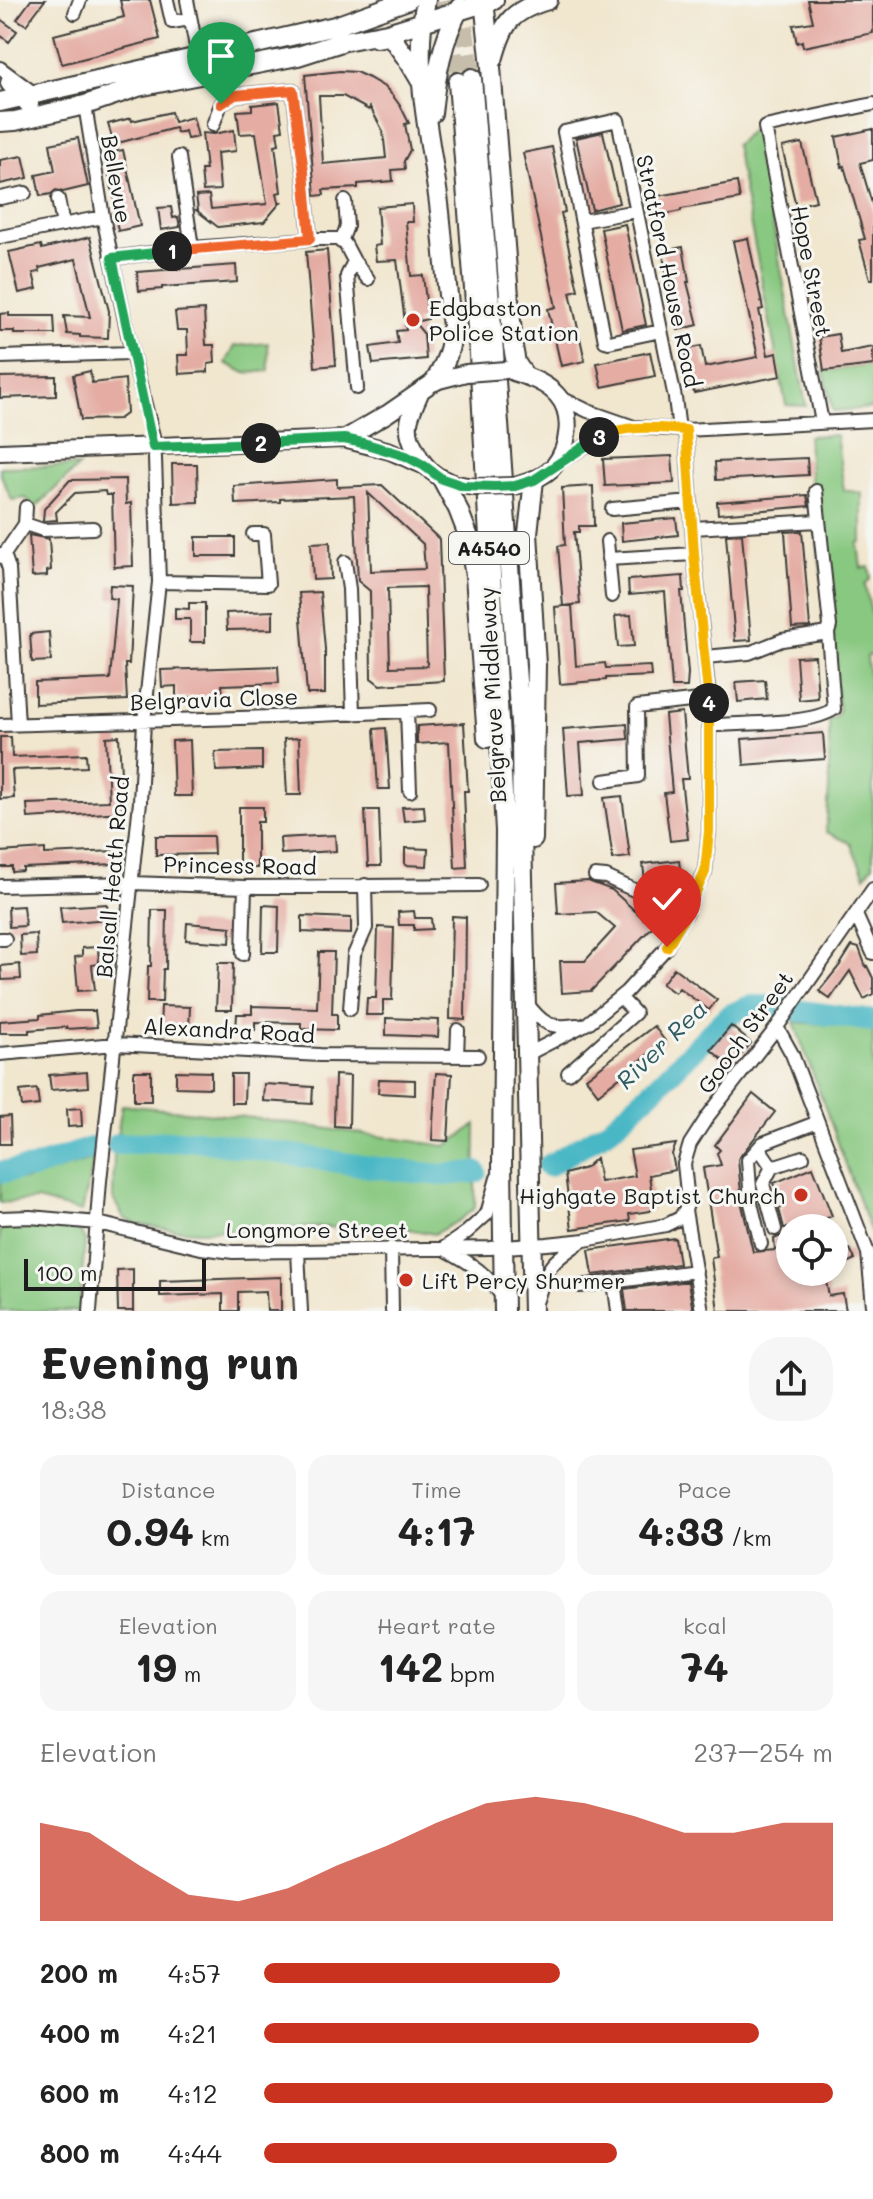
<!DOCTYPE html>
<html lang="en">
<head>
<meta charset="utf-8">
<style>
	:root { --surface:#fff; --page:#f6f6f6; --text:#222; --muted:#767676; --accent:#c8321e }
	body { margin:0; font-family:Mali,sans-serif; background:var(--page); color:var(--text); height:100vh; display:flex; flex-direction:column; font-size:30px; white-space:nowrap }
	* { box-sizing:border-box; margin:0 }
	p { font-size:26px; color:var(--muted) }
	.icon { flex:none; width:44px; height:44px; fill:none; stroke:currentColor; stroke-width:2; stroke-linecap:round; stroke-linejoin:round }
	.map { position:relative; height:1311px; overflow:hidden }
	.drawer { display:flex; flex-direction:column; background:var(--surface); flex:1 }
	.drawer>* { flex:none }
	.buttons { position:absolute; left:776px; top:1214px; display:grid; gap:16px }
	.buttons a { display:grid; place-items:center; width:72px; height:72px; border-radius:50%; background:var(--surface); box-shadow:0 4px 12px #0003; font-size:40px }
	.scale { position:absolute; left:24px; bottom:20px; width:182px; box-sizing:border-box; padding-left:8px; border:4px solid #1c1c1c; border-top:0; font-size:22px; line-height:28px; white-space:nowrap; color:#1c1c1c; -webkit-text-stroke:6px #f6f6f2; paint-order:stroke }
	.pin { position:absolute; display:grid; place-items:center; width:68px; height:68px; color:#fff; margin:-82px -34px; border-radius:50% 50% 50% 0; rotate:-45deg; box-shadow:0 0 8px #0007 }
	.pin .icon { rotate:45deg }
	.km { position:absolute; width:40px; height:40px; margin:-20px; border-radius:50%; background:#222; color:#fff; font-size:22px; line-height:40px; text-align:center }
	.round { display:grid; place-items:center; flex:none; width:84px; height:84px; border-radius:32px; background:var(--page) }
	.headline { display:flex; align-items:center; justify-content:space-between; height:136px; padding:0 40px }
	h1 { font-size:44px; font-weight:700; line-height:60px }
	.stats { display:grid; grid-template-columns:repeat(3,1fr); gap:12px; height:136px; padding:8px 40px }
	.stats div { display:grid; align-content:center; border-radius:20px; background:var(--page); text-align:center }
	.stats b { font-size:40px; font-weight:700 }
	.stats small { font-size:22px; font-weight:400 }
	.stats p { font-size:22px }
	.chart { height:224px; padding:16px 40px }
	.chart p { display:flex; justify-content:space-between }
	.chart svg { width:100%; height:144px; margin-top:8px; fill:var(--accent); opacity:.7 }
	ul { padding:0 40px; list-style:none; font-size:26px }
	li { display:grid; grid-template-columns:128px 96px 1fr; align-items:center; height:60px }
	li i { height:20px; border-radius:10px; background:var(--accent) }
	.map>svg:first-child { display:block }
	.green { fill:#88c880; stroke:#52724e; stroke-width:2 }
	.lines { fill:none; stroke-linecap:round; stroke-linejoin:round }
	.river { stroke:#4ab7c5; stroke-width:22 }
	.building { fill:#e4aca3; fill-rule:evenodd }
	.highway-tunnel { stroke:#c6beaa; stroke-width:18; stroke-dasharray:18 9; stroke-linecap:butt }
	.minor-casing { stroke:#3c3a37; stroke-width:16 }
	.major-casing { stroke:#3c3a37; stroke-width:20 }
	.highway-casing { stroke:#3c3a37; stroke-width:22 }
	.minor { stroke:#fff; stroke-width:12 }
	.major { stroke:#fff; stroke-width:16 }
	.highway { stroke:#fff; stroke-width:18 }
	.major-bridge-casing { stroke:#3c3a37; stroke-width:20; stroke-linecap:butt }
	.major-bridge { stroke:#fff; stroke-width:16 }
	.split-1-casing { stroke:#fff; stroke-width:16 }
	.split-2-casing { stroke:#fff; stroke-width:16 }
	.split-3-casing { stroke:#fff; stroke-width:16 }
	.split-4-casing { stroke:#fff; stroke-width:16 }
	.split-5-casing { stroke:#fff; stroke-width:16 }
	.split-1 { stroke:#f0652b; stroke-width:10 }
	.split-2 { stroke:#22a559; stroke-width:10 }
	.split-3 { stroke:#22a559; stroke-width:10 }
	.split-4 { stroke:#f5b400; stroke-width:10 }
	.split-5 { stroke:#f5b400; stroke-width:10 }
	.poi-dot { fill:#c8321e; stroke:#f6f6f2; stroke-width:3 }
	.labels { text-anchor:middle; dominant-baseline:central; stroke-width:6; stroke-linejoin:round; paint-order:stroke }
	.shield { fill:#f6f6f2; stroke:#5d5d5c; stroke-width:2 }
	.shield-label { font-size:20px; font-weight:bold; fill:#1c1c1c }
	.street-label { font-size:22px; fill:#1c1c1c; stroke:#f6f6f2 }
	.poi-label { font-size:22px; fill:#1c1c1c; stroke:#f6f6f2; text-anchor:start }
	.water-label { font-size:24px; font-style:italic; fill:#2e5a60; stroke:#f6f6f2 }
</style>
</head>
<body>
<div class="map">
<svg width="873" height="1311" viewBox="0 0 873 1311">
	<rect width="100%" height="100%" fill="#f6f6f2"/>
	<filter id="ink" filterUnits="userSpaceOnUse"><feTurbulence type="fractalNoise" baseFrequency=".0125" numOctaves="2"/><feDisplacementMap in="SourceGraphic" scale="16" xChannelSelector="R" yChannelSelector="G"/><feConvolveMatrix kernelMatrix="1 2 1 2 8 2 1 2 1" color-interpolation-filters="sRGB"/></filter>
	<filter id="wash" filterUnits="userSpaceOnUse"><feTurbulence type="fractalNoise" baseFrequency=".006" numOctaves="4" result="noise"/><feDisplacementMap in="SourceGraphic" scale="32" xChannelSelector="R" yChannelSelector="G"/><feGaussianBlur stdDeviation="1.8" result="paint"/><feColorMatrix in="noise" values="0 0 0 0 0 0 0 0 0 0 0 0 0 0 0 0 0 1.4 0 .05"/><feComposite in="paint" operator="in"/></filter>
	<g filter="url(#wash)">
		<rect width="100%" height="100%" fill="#f1e6ce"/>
		<path class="green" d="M755 126 806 406 786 405 735 145Z
			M268 343 269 371 245 373 226 363 235 346Z
			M873 365V408L833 411 824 371Z
			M836 435 844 490 862 493V542L858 543 861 568 869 567 871 578 865 585 873 621V655L867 656 873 719V865L865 876 850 843 826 832 829 788V720L837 716 839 710 811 490 808 436Z
			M79 466 35 508 26 498 12 500 0 473V467Z
			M794 1022 873 1028V1239Z
			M122 1105 254 1118 446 1146 476 1125 475 1208 458 1221 434 1234 403 1228 319 1227 198 1231 168 1229 136 1224 124 1218 113 1199 114 1154Z
			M94 1159 82 1212 37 1200 0 1203V1179L26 1180Z
			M40 1228 80 1230 85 1241 79 1311H0V1229Z"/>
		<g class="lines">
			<path class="river" d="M117 1144 197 1140 370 1167 441 1175 476 1172
				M548 1166 610 1129 652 1091 727 1016 750 1006H767L873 1021
				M0 1172 33 1168 94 1147"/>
		</g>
		<g id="blocks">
			<path class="building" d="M31 0H45L26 25 17 19Z
				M120 0H150L160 39 62 64 54 35 124 17Z
				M808 0H873V33L803 47 802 41 797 43 793 25 813 22Z
				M0 19 17 31 9 42 0 35Z
				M340 71 356 72 369 78 386 88 393 96 401 107 409 123 405 124 410 150 404 161 405 169 392 170 393 181 358 184V188L323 190 324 195 315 196 305 75ZM319 96H343L369 110 370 107 383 131 386 158 323 164Z
				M279 102 283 130 277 131 279 144 275 145 281 192 277 193 279 202H281L264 222 218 227 196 210H198L196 196 209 195 211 209 267 204 256 133 240 134 237 111 252 110V105Z
				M171 112 174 122 193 117 198 137 187 139 185 131 177 133 175 128 114 144 108 124 131 118 132 121Z
				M873 129V160L860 163 873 207V279H870L859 240 865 239 844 166 842 167 836 137Z
				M234 130 236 151 217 153 220 190 203 191 201 170H206L202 133 214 134Z
				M603 132 619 203 592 210 576 138Z
				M78 138 88 186 63 192 56 190 51 194 40 196 36 175 55 171 50 144Z
				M802 143 816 201 796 206 782 147Z
				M552 147 565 212 561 213 578 290 570 292 585 361 561 366 548 309 556 307 523 153Z
				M123 150 140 226 118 231 114 211 117 210 104 154Z
				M23 156 28 178 0 184V160Z
				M737 182 740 199 681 209V211L657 216 653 197Z
				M412 204 413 222H406L411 276 423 275 428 319 414 322 424 334 426 359 373 364 370 347 398 343 396 331 406 330 397 260 376 261 374 246 380 245 377 207Z
				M171 207 173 218 178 217 180 227 161 230 158 208Z
				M625 224 646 325 622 330 601 229Z
				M90 237 109 311 108 338 80 337V335L67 334 64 316 90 317 76 259 39 268 40 272 33 273 37 289 19 293 9 252 41 245 42 249Z
				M748 238 763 309 759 310 768 355 777 353 781 376 694 393 685 350 701 346 705 367 758 357 733 241Z
				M683 247 689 282H687L698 325 678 330 662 251Z
				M327 250 336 365 315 367 306 252Z
				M236 265 237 282 162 287V289L139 291 137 272Z
				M204 310 206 345H214L215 363 208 364V372L179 374 178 355H188L187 330H177L175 312Z
				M9 313V316H54L55 334H14V331H0V314Z
				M838 334 841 353 873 347V365L824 371 819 337Z
				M650 352 655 376 602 387 597 363Z
				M90 371 92 383 125 379 127 413 119 419 81 420 73 375Z
				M56 376V396L0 398V377Z
				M672 456 674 483 605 486 603 459Z
				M807 458 808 475 716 480 715 462Z
				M172 464H197L198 502 173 503Z
				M125 479 126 504 131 503 133 566 114 567 112 495H106L105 491 75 493 56 512 57 520 43 521 44 509 70 480Z
				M337 479V487L382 485 439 539 444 681 380 685 371 678 370 591 358 581 354 496 280 499V502L235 504 234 486ZM368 493 423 544 425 569 371 571ZM425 587 427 666 390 667 388 588Z
				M593 486 594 526H579V532H574L580 604 563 606 558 546 565 545 562 488Z
				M807 495 809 506 718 514 717 502Z
				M676 518 678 535 622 541 621 523Z
				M802 531 810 627 792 628 785 532Z
				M742 534 751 640 735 641 726 535Z
				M29 535 49 539 51 570 47 571V576L32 577Z
				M196 537H235V556H196Z
				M330 542 331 579 313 580 311 543Z
				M683 576 684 591H681L688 673 687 687H672L665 592 629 595 628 580Z
				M110 585 133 586 129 664H125L127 700 35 704V682L110 679 117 599 109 598Z
				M320 592 325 649V694H307L299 593Z
				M189 603H205V642H190V619H175V608L189 609Z
				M572 605 576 666 605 663 606 668 650 666 651 676 606 678V680L560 684 555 607Z
				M273 611V629L227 630 226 613Z
				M631 615 634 646 618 647 615 616Z
				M49 632 51 661 32 662 30 634Z
				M815 656 818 698 799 700 796 657Z
				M278 666 279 683 222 685 223 696 176 698V686L162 687 161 670Z
				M765 680 767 699 738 702 736 682Z
				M682 713 688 779H681L688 839 670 841 664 793 672 792 665 715Z
				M464 723 468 791H464L467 867 455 868 449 742 417 744V726Z
				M627 724 628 739 580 743 584 795 568 796 563 729Z
				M386 728 390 789H378L374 729Z
				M823 733 825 759 744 765 742 739Z
				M119 736 123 812 28 818 27 804 109 801 106 737Z
				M0 737H11L12 757 86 754 87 767 12 770 14 798 0 799Z
				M299 738 301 795H287L284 739Z
				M190 740 192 796H174L172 741Z
				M262 751V769L216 771 215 752Z
				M622 796 630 857 613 859 604 798Z
				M424 806 425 819 404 821 402 807Z
				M239 807H263V822H257V868H239Z
				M365 810H379L381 866H368Z
				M335 835 336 851 281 854 280 838Z
				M156 836H213L214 854 156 855Z
				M405 848 428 849 427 866 405 865Z
				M45 849V854L116 851V864L23 868V871L12 872V867H0V852Z
				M679 860 681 878 645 882 643 864Z
				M588 881 612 890 644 919 649 913 657 922 591 991 562 993 560 961H585L615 928 596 912 558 914 556 883Z
				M107 904 108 919 62 923 60 907Z
				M263 905 279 906 278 952H262Z
				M23 906 25 926 9 927 8 907Z
				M152 910H167L166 969H163L162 1002H147L148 966H151Z
				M414 911 415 918H431L432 929 414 930V925H399L398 912Z
				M302 916 351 918V934L302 932Z
				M452 916 466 917 465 1020 450 1019Z
				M187 923 231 927 230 943 186 940Z
				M378 927 394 928 392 1000H383V1015H366L367 998H376Z
				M36 934 37 955 21 956 20 935Z
				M852 946 859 948 866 967 867 966 873 978V994L864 999 850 971 830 999 819 991 840 965Z
				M98 947 99 964 92 965 95 990 78 991 75 957 82 956V948Z
				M319 952H334L332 1014H337V1030L301 1029V1023L255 1022V1030H236L237 1014H252V1006L317 1008Z
				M218 963H233L232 1010H216Z
				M20 964 21 979 2 980 1 966Z
				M674 968 717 1000 709 1010 679 988 675 993 662 984Z
				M161 1006 190 1007 189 1029 160 1028Z
				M76 1011H95L97 1027 66 1029V1027L29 1030V1033H0V1021L40 1018V1015Z
				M386 1018 439 1020 438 1037 386 1035Z
				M654 1026 665 1041 598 1094 586 1078Z
				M731 1026 751 1043 731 1067 711 1050Z
				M134 1071H151V1101H134Z
				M176 1071 211 1072V1088L176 1087Z
				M87 1072 88 1087 51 1090 49 1075Z
				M436 1073 452 1074 448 1141 432 1140Z
				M231 1074H245L244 1103H231Z
				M335 1075 350 1076 349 1127 334 1126Z
				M379 1079 415 1080V1095L378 1093Z
				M264 1084 313 1087 312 1104 263 1101Z
				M37 1089 39 1105 22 1107 20 1091Z
				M753 1094 775 1112 738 1159 742 1205 753 1252 775 1250 774 1239 790 1232V1272H824L829 1296 843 1294 846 1311H718L711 1258 717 1257 703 1168 721 1165 717 1153 720 1150 715 1145Z
				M81 1108 82 1126 68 1127 67 1109Z
				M10 1116 11 1144H0V1117Z
				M676 1144 672 1154 675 1170 649 1175 654 1207 650 1211 629 1214 630 1221 572 1229 565 1174 585 1168 596 1158 600 1182 635 1176 630 1150Z
				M813 1167 832 1216 822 1220 826 1228H784L779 1209 783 1207 774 1183Z
				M675 1238 679 1264 593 1275 589 1250Z
				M850 1249 855 1259 834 1269V1257Z
				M133 1269V1311H118L117 1270Z
				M281 1277V1311H267L266 1291 238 1292V1311H223V1294L160 1296V1281Z
				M681 1282H688L693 1311H627L624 1289Z"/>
		</g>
	</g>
	<g filter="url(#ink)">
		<use href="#blocks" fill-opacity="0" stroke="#3c3a37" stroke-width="2"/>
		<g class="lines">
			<path class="highway-tunnel" d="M445 0 458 82
				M460 0 472 78"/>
			<g class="minor-casing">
				<path id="minor" d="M167 0 172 22 190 19
					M187 0 198 57
					M75 13 80 0
					M0 68 35 94
					M85 105 103 217 132 353 153 436 155 458 159 582 144 721 140 802 100 1181 90 1311
					M213 125 221 104 235 95 293 90 304 172 310 239
					M179 157 192 248
					M0 198 25 193
					M58 199 63 225
					M582 221 636 211
					M0 237 103 217
					M341 242 347 226 345 201
					M112 258 192 248 310 239H337L345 244 354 261 347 276 357 388
					M354 261 368 279
					M661 331 609 342 605 341 564 132 618 120 675 398 679 430
					M0 357 132 353
					M559 397 588 411 634 427
					M822 422 765 127 873 104
					M558 463 600 437 610 432 634 427 686 430 873 420
					M612 509 691 502
					M25 524 43 530 93 528
					M693 528 818 521
					M607 541 612 596
					M0 554 6 560 9 569 18 724
					M3 556 25 524 26 507
					M608 559 694 554
					M345 562 349 589 353 714
					M159 582 268 584 264 534H253
					M705 657 749 653 782 640 828 633
					M407 711 410 791
					M0 725 273 717 430 710
					M709 726C741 722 809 726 834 709L828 633 830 626 816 491
					M604 781 638 776 637 707 709 699
					M595 876 606 877 686 914
					M0 886 132 883 245 887 479 885
					M856 915 873 953
					M0 939H5
					M243 954 245 887
					M526 1002C542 1024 550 1029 577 1025
					M350 1009 354 955 366 928 365 885
					M777 1027 792 1054 868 1253 873 1306
					M0 1054 116 1044 320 1055 478 1056
					M528 1054 588 1023 626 992 667 947 705 872 709 831V699L694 554 686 430
					M457 1056 458 1030
					M568 1073 635 1013 620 997
					M759 1148 772 1167 803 1157
					M772 1167 763 1184 775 1229
					M0 1218 30 1217 98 1223 201 1248 233 1252 298 1251 490 1248 547 1244 585 1240 666 1225 680 1218 685 1210
					M761 1244 751 1203 748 1160 763 1143 818 1122
					M391 1248 392 1311
					M444 1248 467 1232 487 1214 497 1178
					M446 1250C473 1264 487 1274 504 1299
					M298 1251 301 1311
					M614 1282 618 1311
					M580 1286 696 1271
					M537 1300C547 1266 552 1261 582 1241
					M702 1311 685 1210 688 1202 684 1164 690 1144 708 1116 777 1027 873 889"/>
			</g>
			<g class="major-casing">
				<path id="major" d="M513 372C528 376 547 384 557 395 574 414 569 447 554 466 545 477 529 482 515 486
					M420 393C416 403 410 413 409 423 408 431 411 441 415 448 427 475 445 484 475 487
					M344 439 387 414 435 381 466 373
					M0 452 344 439 390 451 423 465"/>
			</g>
			<g class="highway-casing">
				<path id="highway" d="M426 0C412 66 429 131 438 196 444 239 445 283 452 325 452 348 446 362 435 381
					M484 0 491 67 513 347 516 363 524 375
					M377 38 388 36 392 38 410 63 420 80
					M493 60C503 23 510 11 548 0
					M472 78 494 352 521 738 522 834 533 1311
					M458 82 479 354 505 831 502 1162 504 1311
					M10 83 29 104
					M0 102 335 26 408 0
					M432 113C436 75 442 41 460 7
					M0 122 15 121 85 105 138 87 298 56 345 41 387 33 494 0
					M442 479 458 509 468 535 475 576 487 738
					M533 839 536 665 528 533 534 480"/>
			</g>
			<use href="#minor" class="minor"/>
			<use href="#major" class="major"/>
			<use href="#highway" class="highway"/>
			<g class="major-bridge-casing">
				<path id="major-bridge" d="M466 373 506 370
					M475 487 515 486"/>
			</g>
			<use href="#major-bridge" class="major-bridge"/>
		</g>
	</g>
	<g class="lines" filter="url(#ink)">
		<g class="split-1-casing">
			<path id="split-1" d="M172 251 310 239 304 172 293 90 235 95 221 104"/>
		</g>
		<g class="split-2-casing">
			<path id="split-2" d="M172 251 112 258 153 447 261 443"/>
		</g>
		<g class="split-3-casing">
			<path id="split-3" d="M261 443 344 439 363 443 406 456 423 465 442 479 463 486 495 487 515 486 534 480 599 437"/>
		</g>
		<g class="split-4-casing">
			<path id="split-4" d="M599 437C627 424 656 428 686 430L694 554 709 703"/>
		</g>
		<g class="split-5-casing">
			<path id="split-5" d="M667 947 686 914 705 872 709 831V703"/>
		</g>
		<use href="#split-1" class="split-1"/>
		<use href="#split-2" class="split-2"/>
		<use href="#split-3" class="split-3"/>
		<use href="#split-4" class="split-4"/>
		<use href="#split-5" class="split-5"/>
	</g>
	<g class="poi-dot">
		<circle cx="413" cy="320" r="8"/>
		<circle cx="801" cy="1195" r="8"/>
		<circle cx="406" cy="1280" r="8"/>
	</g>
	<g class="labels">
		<rect class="shield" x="449" y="532" width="80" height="32" rx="6"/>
		<g class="shield-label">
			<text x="489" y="548">A4540</text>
		</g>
		<g class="street-label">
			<text transform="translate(117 179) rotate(80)">Bellevue</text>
			<text transform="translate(669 271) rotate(78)">Stratford House Road</text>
			<text transform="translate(812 271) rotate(79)">Hope Street</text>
			<text transform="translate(492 695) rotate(-93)">Belgrave Middleway</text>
			<text transform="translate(214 699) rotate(-2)">Belgravia Close</text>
			<text transform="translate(240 865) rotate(1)">Princess Road</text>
			<text transform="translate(112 877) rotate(-85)">Balsall Heath Road</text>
			<text transform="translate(229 1030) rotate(3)">Alexandra Road</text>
			<text transform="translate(745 1032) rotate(-54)">Gooch Street</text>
			<text x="317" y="1229">Longmore Street</text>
		</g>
		<g class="poi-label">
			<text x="429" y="307">Edgbaston<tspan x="429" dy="25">Police Station</tspan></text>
			<text x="785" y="1195" text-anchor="end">Highgate Baptist Church</text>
			<text x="422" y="1280">Lift Percy Shurmer</text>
		</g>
		<g class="water-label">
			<text transform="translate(661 1044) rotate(-44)">River Rea</text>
		</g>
	</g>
</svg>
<div class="buttons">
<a><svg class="icon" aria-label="locate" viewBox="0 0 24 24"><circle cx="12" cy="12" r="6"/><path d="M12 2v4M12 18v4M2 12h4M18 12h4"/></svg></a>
</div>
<div class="scale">100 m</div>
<div class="pin" style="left:221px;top:104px;background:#1e9e55"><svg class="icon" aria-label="arrive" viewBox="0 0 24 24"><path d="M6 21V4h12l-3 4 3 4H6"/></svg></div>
<div class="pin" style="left:667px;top:947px;background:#d93025"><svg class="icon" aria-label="check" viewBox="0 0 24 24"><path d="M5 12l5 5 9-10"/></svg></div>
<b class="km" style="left:172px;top:251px">1</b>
<b class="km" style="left:261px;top:443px">2</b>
<b class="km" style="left:599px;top:437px">3</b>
<b class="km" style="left:709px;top:703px">4</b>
</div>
<section class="drawer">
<div class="headline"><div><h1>Evening run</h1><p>18:38</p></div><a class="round"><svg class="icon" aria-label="share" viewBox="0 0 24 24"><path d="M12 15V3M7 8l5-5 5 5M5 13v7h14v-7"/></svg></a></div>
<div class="stats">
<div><p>Distance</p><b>0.94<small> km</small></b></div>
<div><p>Time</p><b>4:17</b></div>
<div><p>Pace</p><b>4:33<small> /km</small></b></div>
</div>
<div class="stats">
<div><p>Elevation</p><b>19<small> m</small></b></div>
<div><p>Heart rate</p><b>142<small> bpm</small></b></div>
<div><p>kcal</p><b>74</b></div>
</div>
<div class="chart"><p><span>Elevation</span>237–254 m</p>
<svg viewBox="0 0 160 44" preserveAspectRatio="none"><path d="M0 44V14L10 17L20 27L30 36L40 38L50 34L60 27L70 21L80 14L90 8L100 6L110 8L120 12L130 17L140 17L150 14L160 14V44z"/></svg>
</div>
<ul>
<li><b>200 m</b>4:57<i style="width:52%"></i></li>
<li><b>400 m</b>4:21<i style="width:87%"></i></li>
<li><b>600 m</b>4:12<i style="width:100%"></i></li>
<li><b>800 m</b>4:44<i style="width:62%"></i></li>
</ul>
</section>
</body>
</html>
